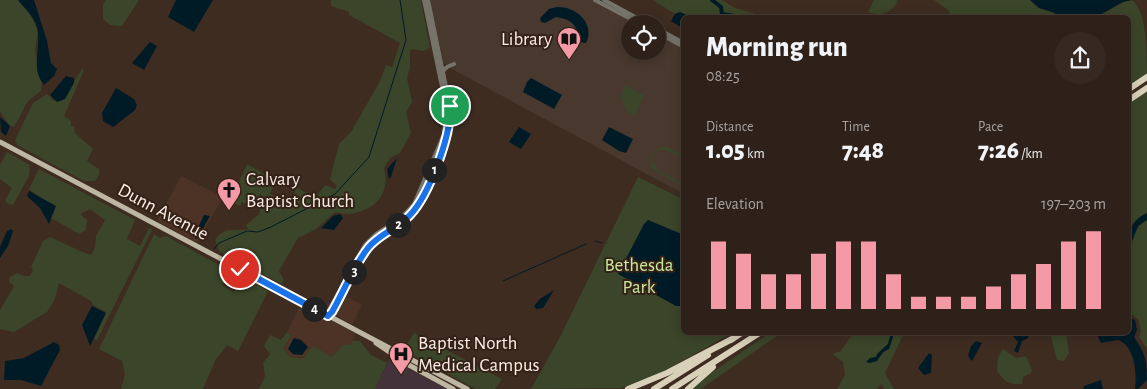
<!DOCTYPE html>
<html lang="en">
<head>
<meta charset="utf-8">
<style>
	:root { --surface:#2e2119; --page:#362922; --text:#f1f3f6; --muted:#a7a3a2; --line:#493e38; --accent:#f49aa6 }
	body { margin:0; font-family:"Alegreya Sans",sans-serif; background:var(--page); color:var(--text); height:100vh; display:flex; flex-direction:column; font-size:19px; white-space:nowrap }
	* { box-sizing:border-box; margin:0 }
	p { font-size:16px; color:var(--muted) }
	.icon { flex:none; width:28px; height:28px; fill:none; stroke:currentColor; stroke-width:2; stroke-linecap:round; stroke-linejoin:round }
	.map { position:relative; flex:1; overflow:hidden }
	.side { position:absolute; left:681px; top:15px; width:450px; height:320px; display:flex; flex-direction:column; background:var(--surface); border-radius:8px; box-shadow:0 2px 12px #0003,0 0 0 1px var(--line) }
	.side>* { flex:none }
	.tools { position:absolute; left:621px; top:15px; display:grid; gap:10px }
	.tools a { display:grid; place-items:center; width:45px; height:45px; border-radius:50%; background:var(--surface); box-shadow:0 2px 12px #0003,0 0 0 1px var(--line); font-size:25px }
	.pin { position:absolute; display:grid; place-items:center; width:42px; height:42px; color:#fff; margin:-21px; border:2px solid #fff; border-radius:50%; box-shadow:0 1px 5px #0007 }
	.km { position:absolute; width:25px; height:25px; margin:-12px; border-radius:50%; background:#222; color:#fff; font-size:14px; line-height:25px; text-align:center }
	.round { display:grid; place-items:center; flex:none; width:52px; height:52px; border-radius:26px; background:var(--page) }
	.overview { display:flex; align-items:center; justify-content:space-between; height:85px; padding:0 25px }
	h1 { font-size:28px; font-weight:800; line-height:38px }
	.metrics { display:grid; grid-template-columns:repeat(3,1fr); gap:8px; height:85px; padding:5px 25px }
	.metrics div { display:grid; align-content:center }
	.metrics b { font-size:25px; font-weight:800 }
	.metrics small { font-size:14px; font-weight:400 }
	.metrics p { font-size:14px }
	.chart { height:140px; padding:10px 25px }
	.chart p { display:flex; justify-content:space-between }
	.chart svg { width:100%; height:90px; margin-top:5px; stroke:var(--accent); stroke-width:6 }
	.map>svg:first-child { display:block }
	.built { fill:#4c3325 }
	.education { fill:#49382e }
	.medical { fill:#44323a }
	.green { fill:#3a4529 }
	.water { fill:#001b26 }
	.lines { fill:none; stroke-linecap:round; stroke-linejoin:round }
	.stream { stroke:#001b26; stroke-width:1 }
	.river { stroke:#001b26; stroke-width:4 }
	.minor { stroke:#76736a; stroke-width:4 }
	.major { stroke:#bcb6a2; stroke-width:5 }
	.highway { stroke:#d8d0b8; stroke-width:6 }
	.route-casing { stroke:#fff; stroke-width:10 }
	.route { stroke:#1a73e8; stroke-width:6 }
	.labels { text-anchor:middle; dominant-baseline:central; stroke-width:4; stroke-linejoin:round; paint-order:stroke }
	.poi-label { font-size:19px; fill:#fbeee7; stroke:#342217; text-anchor:start }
	.street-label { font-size:19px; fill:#fbeee7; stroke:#342217 }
	.park-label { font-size:19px; fill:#cbe9a1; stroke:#342217 }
</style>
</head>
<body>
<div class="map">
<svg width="1147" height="389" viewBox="0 0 1147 389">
	<rect width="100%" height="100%" fill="#3e2c21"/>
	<path class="built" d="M181 176 223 197 197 243 157 221Z
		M343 295 362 305 352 325 334 314Z
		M301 305 356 334 351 345 332 357H290L283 348 291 336 287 332Z"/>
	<path class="education" d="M429 0H595L640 24H630V51H658V33L684 47V194L450 68 444 63Z"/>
	<path class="medical" d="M391 356 412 371 449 389H375Z"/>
	<path class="green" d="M0 0H18L30 13 38 31 35 51 42 83 41 91 28 101 14 127 10 126 0 112Z
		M106 0H139L122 26 110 25 103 19V4Z
		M331 0H421L430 48 423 51 411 49 410 51V68L407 78 412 102 406 112 411 133 400 153 390 158 384 168C390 195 376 210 349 214 344 214 339 212 334 213L316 229 298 238 279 271 284 280 281 284 219 251 215 240C227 224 234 233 248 229L246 225 259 214 265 198 260 194 252 206 242 202 240 206 223 197 225 193 217 187 221 180 236 188 247 164 276 181 270 194 288 203 297 188 316 197 325 185 335 189 337 186 330 179 339 144 351 132 380 81 386 65 392 67 400 43 349 15V12C343 9 337 9 331 6Z
		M653 0H722L735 8 766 17H691L680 12 675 14Z
		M874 0H895L898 1C891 13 881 17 868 12Z
		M934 0H1030L1039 8 1055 13 1053 18 951 17 948 10Z
		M1132 0C1147 11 1147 52 1147 74L1129 86V18L1101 17V15L1123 2Z
		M82 69 84 70 64 116 71 121V126H74L75 133 93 149 87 161 99 169V175L95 181H84L17 145 15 140 33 103 47 94 53 100 62 101Z
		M625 85 644 95V97L634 116C622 109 619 97 625 85Z
		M1147 91V213L1131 225 1129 234V103Z
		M660 147H667L684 156V159C673 153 656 141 652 160L658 170 684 184V187L651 168 650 155Z
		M7 152 30 165 29 176 13 205 7 203 5 200 12 188 0 179V165Z
		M39 169 135 220 127 239 140 246 149 228 152 230 97 340 94 339 106 312 93 305 91 301 59 283 55 299 47 312 14 332 0 329V310L14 286 9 282 10 277 17 273 24 276H30L33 270 31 267 43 241 50 237 87 254H92L95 247 96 236 105 220 90 209 82 213 81 215 87 220 86 230 79 234 51 218 55 206 45 201 29 189Z
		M638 177 684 200V332L732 333 655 376 621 388 531 389 560 337Z
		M1147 220V349L1139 337 1141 331 1138 319 1129 313C1129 290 1122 231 1147 220Z
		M154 234 160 238 166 236 230 271 223 285 234 292 243 278 268 291 238 351 227 345 216 359 203 389H121L125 374 122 361 99 349Z
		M287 332 291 336 283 348 290 357 304 358 313 346 332 357 343 345H350L353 341H360L371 355 387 363 375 389H259L265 376 263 363 270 354 264 346 270 335 281 340Z
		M414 333 502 379 495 389H476L403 350Z
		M770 333H781L701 389H692L711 373Z
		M850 333H891L888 344 871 362C881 359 892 344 894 333H904L885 373 894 389H884L881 384 877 389H837L845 375 843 362 832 354 841 351 851 336Z
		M1050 333H1066L1069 353 1064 361 1057 360Z
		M1003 349 1016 358 1026 356 1032 370 1030 374 1023 377 1022 384C1009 385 1005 382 997 371L998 357Z"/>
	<path class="water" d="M18 0H34L47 41 51 63 57 69 54 76 44 85C31 70 40 50 38 33 37 19 26 10 18 0Z
		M176 0H213L194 32 168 17Z
		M1030 0H1132L1123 2 1101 14V18L1053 17 1055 13 1039 8Z
		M557 7C575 6 596 23 586 43L579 42C578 26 572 19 556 17L545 23 541 22 540 18 549 9Z
		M680 12 691 17 684 18V29L671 21 675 14Z
		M150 42 157 46 144 70 132 63Z
		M66 76 74 78V83L65 99 57 102 50 95Z
		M531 78 562 95 554 109 523 92 527 82Z
		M116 88 134 99 137 105 135 110 113 127 103 121 102 113Z
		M0 117 10 126 6 136 1 132Z
		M519 127 531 134 521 149 509 142Z
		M609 127 633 139 626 153 619 151 602 140Z
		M397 158 391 177 389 179 387 169Z
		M29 191 56 206 49 224 40 208 27 196Z
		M1147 213V220L1138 226 1129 249C1129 231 1130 221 1147 213Z
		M340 214 343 218 334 230 321 228 333 216Z
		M204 215 210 216 197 239 194 236Z
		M648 220 684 235V306H676L618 274 644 224Z
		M11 229 13 231 8 246 0 258V247L7 231Z
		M554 290 543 308 536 309 534 306 540 299Z
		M92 306 106 313 90 346 82 325Z
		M1129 317 1135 320 1137 330 1134 337C1145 353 1147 360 1147 380L1138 389H1135C1137 373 1135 346 1118 340L1101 343 1098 337 1100 333 1129 332Z
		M891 333 894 334 889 349 883 352 877 361 870 363 866 362 870 358 876 357 877 354 888 344Z
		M1014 333H1030L1028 338 1022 341 1018 353 1014 351 1018 342 1012 335Z
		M294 338 301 340 308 347 302 355 293 354 288 349Z
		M976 341 982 343 972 361 968 356 971 346Z
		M54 342 59 345 60 350 41 386 21 380H4L5 361 24 358Z
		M929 353 932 355 931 373 924 375 918 368Z
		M1101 380 1103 389H1083L1084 386Z"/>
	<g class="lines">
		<path class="stream" d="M595 241 602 243
			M214 249 219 243 247 231 258 232 271 227 335 194 369 157 406 40 400 0
			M503 281 586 244"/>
		<path class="river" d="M712 0 721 7 722 14 746 18"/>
		<path class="minor" d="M595 0 640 24
			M604 0 648 24
			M658 29 684 43
			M658 33 684 47
			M443 71 447 67 454 64
			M328 316 333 312 369 247 382 235 404 221 416 208 447 136 450 106 428 0
			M328 316 329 310 365 245 376 234 400 219 414 204 444 134 446 106 424 0"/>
		<path class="major" d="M0 142 467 389
			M376 343 407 364 453 389"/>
		<path class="highway" d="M1129 89 1147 77
			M1129 100 1147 88
			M731 340 743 332
			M628 389 667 373 734 338
			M654 389 708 355
			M672 389 761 332
			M688 389 713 367"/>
	</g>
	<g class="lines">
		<g class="route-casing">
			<path id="route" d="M240 269 328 316 332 312C344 291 353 267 368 248 379 234 397 229 410 215 429 195 452 134 450 106"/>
		</g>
		<use href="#route" class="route"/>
	</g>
	<defs>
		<g id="library-pin" transform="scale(1.25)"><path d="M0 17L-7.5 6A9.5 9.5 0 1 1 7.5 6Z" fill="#f49aa6" stroke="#342217"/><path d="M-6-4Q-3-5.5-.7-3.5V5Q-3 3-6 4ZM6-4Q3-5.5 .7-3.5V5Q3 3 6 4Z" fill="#111"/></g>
		<g id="church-pin" transform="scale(1.25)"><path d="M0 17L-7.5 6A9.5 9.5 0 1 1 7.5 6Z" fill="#f49aa6" stroke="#342217"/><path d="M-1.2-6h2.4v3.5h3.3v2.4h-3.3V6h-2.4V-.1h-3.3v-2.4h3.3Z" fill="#111"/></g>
		<g id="hospital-pin" transform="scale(1.25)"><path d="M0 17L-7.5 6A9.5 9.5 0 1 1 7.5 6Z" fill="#f49aa6" stroke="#342217"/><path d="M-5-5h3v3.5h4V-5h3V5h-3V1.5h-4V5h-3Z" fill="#111"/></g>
	</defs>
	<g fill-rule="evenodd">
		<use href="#library-pin" x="569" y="39"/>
		<use href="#church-pin" x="229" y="190"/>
		<use href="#hospital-pin" x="401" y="354"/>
	</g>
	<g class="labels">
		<g class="poi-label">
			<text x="552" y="39" text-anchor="end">Library</text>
			<text x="246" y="179">Calvary<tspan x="246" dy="22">Baptist Church</tspan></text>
			<text x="418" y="343">Baptist North<tspan x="418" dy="22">Medical Campus</tspan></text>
		</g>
		<g class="street-label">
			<text transform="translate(163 212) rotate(28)">Dunn Avenue</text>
		</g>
		<g class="park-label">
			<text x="639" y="265">Bethesda<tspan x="639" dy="22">Park</tspan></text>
		</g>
	</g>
</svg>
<div class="tools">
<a><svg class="icon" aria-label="locate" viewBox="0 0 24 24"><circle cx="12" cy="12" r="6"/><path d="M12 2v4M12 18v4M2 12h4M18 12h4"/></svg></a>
</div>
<div class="pin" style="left:450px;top:106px;background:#1e9e55"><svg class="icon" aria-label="arrive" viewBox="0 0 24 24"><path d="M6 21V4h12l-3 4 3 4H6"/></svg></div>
<div class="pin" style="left:240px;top:269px;background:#d93025"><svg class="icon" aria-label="check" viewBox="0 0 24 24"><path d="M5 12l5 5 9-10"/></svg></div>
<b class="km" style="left:434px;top:170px">1</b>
<b class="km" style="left:398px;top:225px">2</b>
<b class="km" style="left:354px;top:272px">3</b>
<b class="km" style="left:314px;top:309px">4</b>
<section class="side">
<div class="overview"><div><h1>Morning run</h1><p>08:25</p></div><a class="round"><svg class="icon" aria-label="share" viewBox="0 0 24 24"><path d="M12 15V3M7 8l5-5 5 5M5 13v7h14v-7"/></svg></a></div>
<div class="metrics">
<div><p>Distance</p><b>1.05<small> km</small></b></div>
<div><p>Time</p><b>7:48</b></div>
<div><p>Pace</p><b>7:26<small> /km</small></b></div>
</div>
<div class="chart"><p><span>Elevation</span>197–203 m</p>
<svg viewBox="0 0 160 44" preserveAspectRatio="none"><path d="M5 44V11M15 44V17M25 44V27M35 44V27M45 44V17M55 44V11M65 44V11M75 44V27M85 44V38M95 44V38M105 44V38M115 44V33M125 44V27M135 44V22M145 44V11M155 44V6"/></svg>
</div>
</section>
</div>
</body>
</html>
